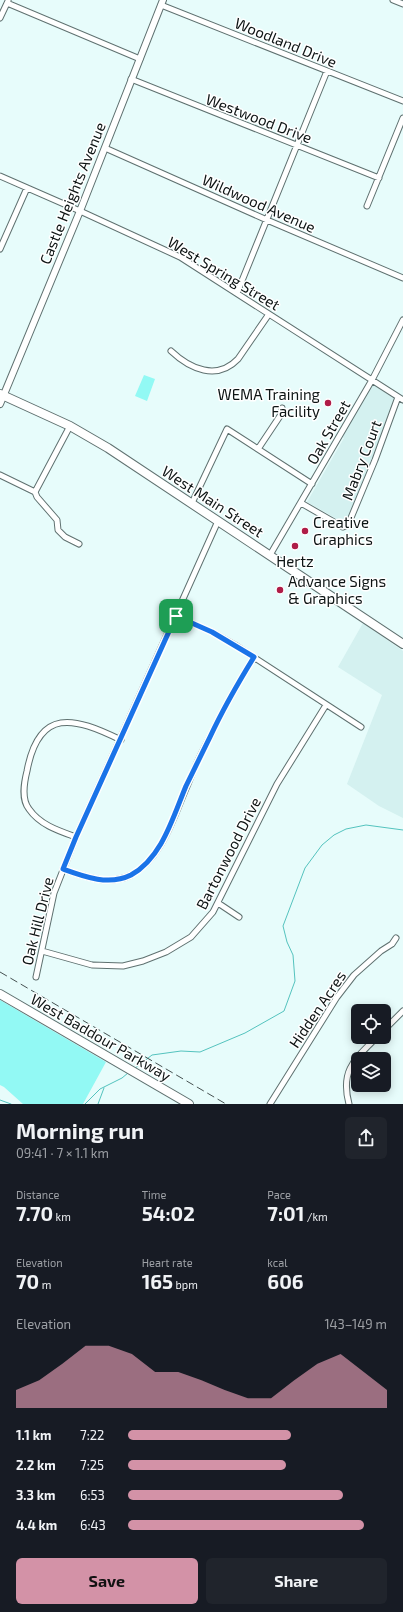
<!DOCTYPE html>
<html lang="en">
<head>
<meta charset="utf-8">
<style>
	:root { --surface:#171b24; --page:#20242c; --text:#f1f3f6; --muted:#9ea1a6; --accent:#d392a7 }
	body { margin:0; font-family:"Exo 2",sans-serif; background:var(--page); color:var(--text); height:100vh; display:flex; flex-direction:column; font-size:15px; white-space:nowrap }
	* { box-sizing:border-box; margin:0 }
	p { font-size:13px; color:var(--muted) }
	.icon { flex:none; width:22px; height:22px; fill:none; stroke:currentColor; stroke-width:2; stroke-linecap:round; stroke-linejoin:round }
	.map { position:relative; height:1104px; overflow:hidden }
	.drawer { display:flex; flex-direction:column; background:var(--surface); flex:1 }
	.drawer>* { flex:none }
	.tools { position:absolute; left:351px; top:1004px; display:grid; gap:8px }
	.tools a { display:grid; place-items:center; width:40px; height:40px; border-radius:6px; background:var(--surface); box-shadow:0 2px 10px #0003; font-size:20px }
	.pin { position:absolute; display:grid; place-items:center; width:34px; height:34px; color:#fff; margin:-17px; border-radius:8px; box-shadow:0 2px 6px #0006 }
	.round { display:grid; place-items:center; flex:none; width:42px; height:42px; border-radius:6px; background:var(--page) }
	.head { display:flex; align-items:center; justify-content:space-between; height:68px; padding:0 16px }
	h1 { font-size:22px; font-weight:700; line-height:30px }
	.metrics { display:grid; grid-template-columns:repeat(3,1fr); gap:6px; height:68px; padding:4px 16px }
	.metrics div { display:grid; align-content:center }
	.metrics b { font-size:20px; font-weight:700 }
	.metrics small { font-size:11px; font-weight:400 }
	.metrics p { font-size:11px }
	.chart { height:112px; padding:8px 16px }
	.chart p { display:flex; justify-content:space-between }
	.chart svg { width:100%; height:72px; margin-top:4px; fill:var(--accent); opacity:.7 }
	.cta { display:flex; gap:8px; margin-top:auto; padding:8px 16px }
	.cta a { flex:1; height:46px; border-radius:6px; background:var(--accent); color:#111; font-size:16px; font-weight:700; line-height:46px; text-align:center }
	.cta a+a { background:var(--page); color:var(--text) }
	ul { padding:0 16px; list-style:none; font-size:13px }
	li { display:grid; grid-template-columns:64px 48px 1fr; align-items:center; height:30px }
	li i { height:10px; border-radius:5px; background:var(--accent) }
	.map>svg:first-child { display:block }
	.built { fill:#d4f1f0 }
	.green { fill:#92f9f4 }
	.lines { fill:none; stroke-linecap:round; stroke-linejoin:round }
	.stream { stroke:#54c3be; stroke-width:1 }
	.minor-casing { stroke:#5f7170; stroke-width:7 }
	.tertiary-casing { stroke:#5f7170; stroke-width:8 }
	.primary-casing { stroke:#5f7170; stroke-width:10 }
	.minor { stroke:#fff; stroke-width:5 }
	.tertiary { stroke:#fff; stroke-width:6 }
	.primary { stroke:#fff; stroke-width:8 }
	.rail { stroke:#475252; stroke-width:1; stroke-dasharray:8 4; stroke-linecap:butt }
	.route-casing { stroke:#fff; stroke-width:8 }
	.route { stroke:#1a73e8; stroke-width:5 }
	.poi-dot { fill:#af1c47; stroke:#fff; stroke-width:1.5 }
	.labels { text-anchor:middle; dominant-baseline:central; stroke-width:3; stroke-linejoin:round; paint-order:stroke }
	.street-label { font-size:15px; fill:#0d1414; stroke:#fff }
	.poi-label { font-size:15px; fill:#0d1414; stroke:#fff; text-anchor:start }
</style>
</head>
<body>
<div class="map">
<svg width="403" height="1104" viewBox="0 0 403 1104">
	<rect width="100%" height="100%" fill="#e7fcfb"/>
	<path class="built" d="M372 384 395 399 348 519 344 523 307 502 344 438 341 436Z
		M363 623 403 651V818L379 806 347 784 382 695 338 667Z"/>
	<path class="green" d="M144 375 155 379 147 401 135 396Z
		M0 1000 106 1062 83 1104H23L4 1087 0 1085Z"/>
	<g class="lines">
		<path class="stream" d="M134 1069 152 1055 181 1051 200 1052 245 1033 284 1011 295 981 293 955 287 942 283 926 305 868 322 845 334 835 346 829 366 825 403 830
			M0 1100 11 1104
			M85 1104 100 1089 122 1078 128 1073
			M98 1104 104 1088"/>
		<g class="minor-casing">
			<path id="minor" d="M393 0 403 4
				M7 3 140 59
				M161 5 403 101
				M0 18 8 1
				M131 79 379 178
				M105 148 267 220 403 278
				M0 176 80 211 180 257 403 400
				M367 206 403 118
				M0 249 27 188
				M237 293 327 71
				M171 351C190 369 217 381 238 359L269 314
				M258 449 280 416 282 408
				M0 475 35 492 37 497 57 520 58 530 65 537 79 544
				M35 492 70 426
				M192 503 227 429 312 484
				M301 503 341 526 343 527 348 525 375 460 398 397
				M270 555 372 380 403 320
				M176 616 212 632 235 645 361 727
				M76 837C59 831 40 825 29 809 21 799 24 783 27 771 39 707 74 717 121 740
				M63 869C85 877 109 886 131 875 163 858 174 815 188 784 194 768 202 752 210 737 223 709 238 683 254 657
				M218 903 239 917
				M42 951 92 965 123 966 143 961 166 952 191 937 213 912 277 784 326 705
				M36 977 54 893 76 837 218 521
				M384 1030 403 1011
				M270 1104 337 997 354 975 381 951 392 944 396 938
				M349 1104C340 1070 355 1059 377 1037"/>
		</g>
		<g class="tertiary-casing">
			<path id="tertiary" d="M0 404 80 211 163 0"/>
		</g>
		<g class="primary-casing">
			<path id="primary" d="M0 394 70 426 108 448 403 644
				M0 994 189 1104"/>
		</g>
		<use href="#minor" class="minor"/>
		<use href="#tertiary" class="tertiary"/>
		<use href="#primary" class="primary"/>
		<path class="rail" d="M0 972 226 1104"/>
	</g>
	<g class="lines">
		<g class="route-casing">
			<path id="route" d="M176 616 212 632 254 657C238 683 223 709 210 737 202 753 194 770 186 786 173 817 162 858 131 875 109 886 85 877 63 869L76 837Z"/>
		</g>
		<use href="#route" class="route"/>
	</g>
	<g class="poi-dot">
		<circle cx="328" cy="403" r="4"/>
		<circle cx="305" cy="531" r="4"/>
		<circle cx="295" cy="546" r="4"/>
		<circle cx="280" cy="590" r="4"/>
	</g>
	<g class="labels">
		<g class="street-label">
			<text transform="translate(286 42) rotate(22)">Woodland Drive</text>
			<text transform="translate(259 118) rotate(21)">Westwood Drive</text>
			<text transform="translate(72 193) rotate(-68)">Castle Heights Avenue</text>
			<text transform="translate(259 203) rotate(24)">Wildwood Avenue</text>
			<text transform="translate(224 273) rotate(31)">West Spring Street</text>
			<text transform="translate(328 432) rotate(-60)">Oak Street</text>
			<text transform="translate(361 460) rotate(-69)">Mabry Court</text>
			<text transform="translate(213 501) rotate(33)">West Main Street</text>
			<text transform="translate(228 853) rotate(-63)">Bartonwood Drive</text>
			<text transform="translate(37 921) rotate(-76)">Oak Hill Drive</text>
			<text transform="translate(317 1009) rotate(-56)">Hidden Acres</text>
			<text transform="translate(101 1037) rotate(30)">West Baddour Parkway</text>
		</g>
		<g class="poi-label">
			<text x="320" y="394" text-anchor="end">WEMA Training<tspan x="320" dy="17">Facility</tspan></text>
			<text x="313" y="522">Creative<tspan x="313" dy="17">Graphics</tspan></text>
			<text x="295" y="561" text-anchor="middle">Hertz</text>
			<text x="288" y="581">Advance Signs<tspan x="288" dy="17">&amp; Graphics</tspan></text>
		</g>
	</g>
</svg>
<div class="tools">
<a><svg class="icon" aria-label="locate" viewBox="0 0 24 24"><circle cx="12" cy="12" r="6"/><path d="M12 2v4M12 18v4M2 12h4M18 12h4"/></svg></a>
<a><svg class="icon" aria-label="layers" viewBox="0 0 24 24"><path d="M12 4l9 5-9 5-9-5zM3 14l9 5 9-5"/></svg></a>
</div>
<div class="pin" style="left:176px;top:616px;background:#1e9e55"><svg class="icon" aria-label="arrive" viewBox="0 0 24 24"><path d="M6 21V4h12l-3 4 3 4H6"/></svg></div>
</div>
<section class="drawer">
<div class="head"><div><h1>Morning run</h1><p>09:41 · 7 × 1.1 km</p></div><a class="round"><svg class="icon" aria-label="share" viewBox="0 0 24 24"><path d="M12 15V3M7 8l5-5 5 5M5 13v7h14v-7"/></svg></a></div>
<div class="metrics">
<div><p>Distance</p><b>7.70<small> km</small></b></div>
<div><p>Time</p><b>54:02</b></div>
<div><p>Pace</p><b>7:01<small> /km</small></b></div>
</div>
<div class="metrics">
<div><p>Elevation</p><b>70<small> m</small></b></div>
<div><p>Heart rate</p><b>165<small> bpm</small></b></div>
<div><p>kcal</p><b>606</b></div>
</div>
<div class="chart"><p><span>Elevation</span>143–149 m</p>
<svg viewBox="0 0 160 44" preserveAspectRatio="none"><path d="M0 44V33L10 27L20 17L30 6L40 6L50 11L60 22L70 22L80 27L90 33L100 38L110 38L120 27L130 17L140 11L150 22L160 33V44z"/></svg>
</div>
<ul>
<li><b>1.1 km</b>7:22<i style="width:63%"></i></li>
<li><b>2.2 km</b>7:25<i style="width:61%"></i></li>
<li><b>3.3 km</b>6:53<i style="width:83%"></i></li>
<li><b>4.4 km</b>6:43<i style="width:91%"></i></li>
</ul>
<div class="cta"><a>Save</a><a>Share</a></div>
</section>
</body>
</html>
